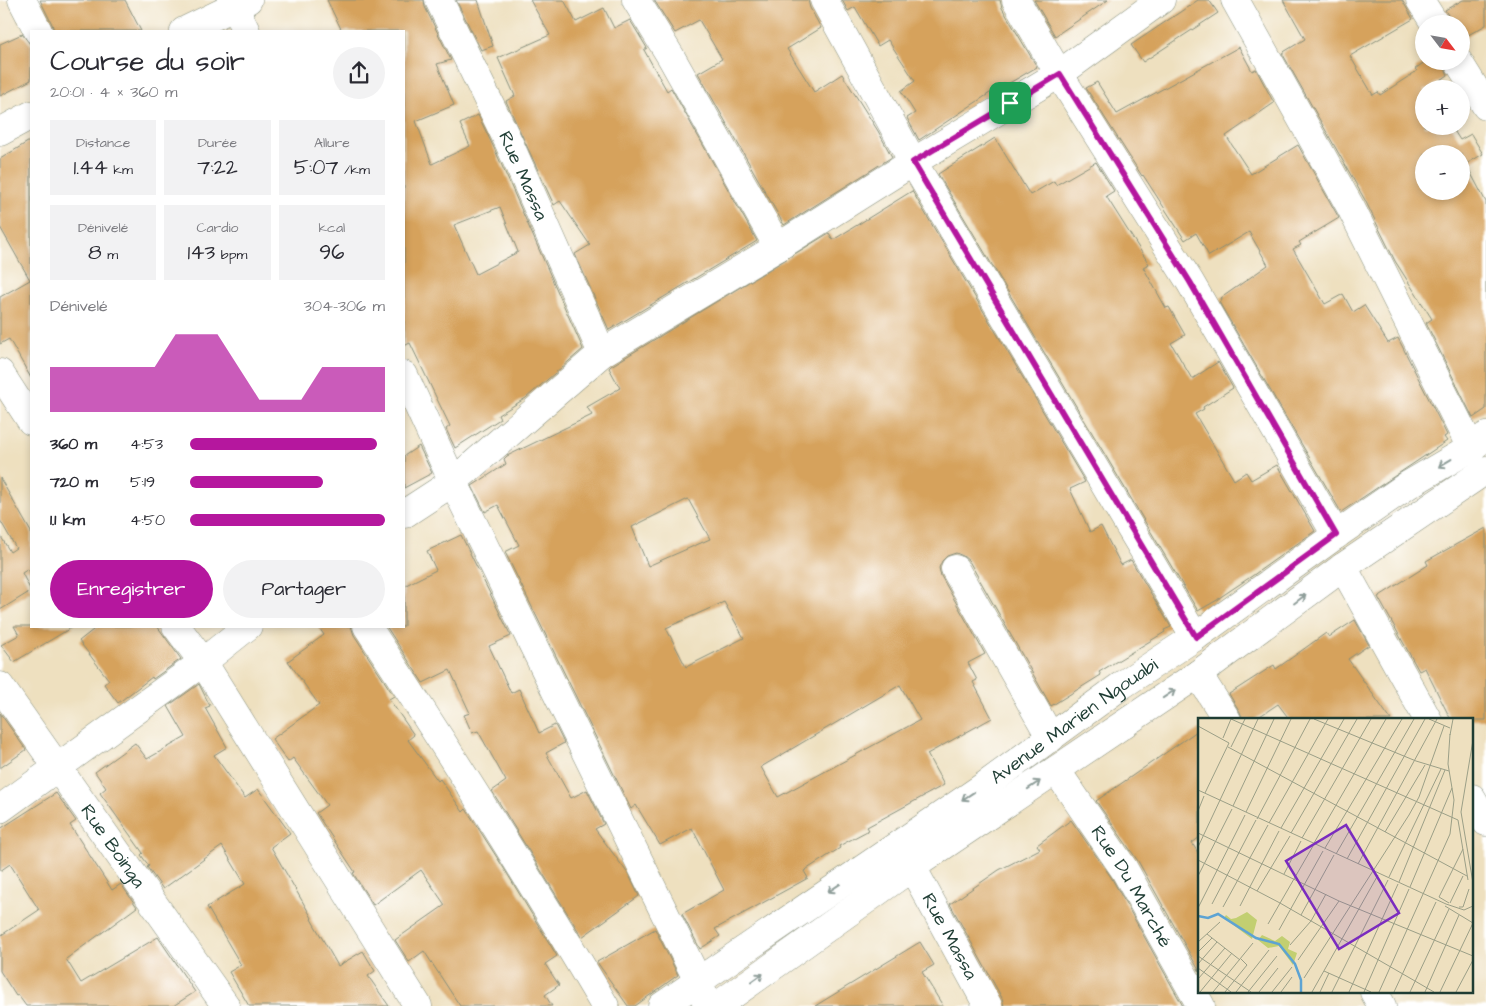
<!DOCTYPE html>
<html lang="fr">
<head>
<meta charset="utf-8">
<style>
	:root { --surface:#fff; --page:#f2f2f3; --text:#2b2b33; --muted:#7c7c81; --accent:#b5179e }
	body { margin:0; font-family:"Architects Daughter",sans-serif; background:var(--page); color:var(--text); height:100vh; display:flex; flex-direction:column; font-size:19px; white-space:nowrap }
	* { box-sizing:border-box; margin:0 }
	p { font-size:16px; color:var(--muted) }
	.icon { flex:none; width:28px; height:28px; fill:none; stroke:currentColor; stroke-width:2; stroke-linecap:round; stroke-linejoin:round }
	.map { position:relative; flex:1; overflow:hidden }
	.panel { position:absolute; left:30px; top:30px; width:375px; height:598px; display:flex; flex-direction:column; background:var(--surface); border-radius:0px; box-shadow:0 2px 8px #0003 }
	.panel>* { flex:none }
	.needle { width:32px; rotate:121deg }
	.tools { position:absolute; left:1415px; top:15px; display:grid; gap:10px }
	.tools a { display:grid; place-items:center; width:55px; height:55px; border-radius:50%; background:var(--surface); box-shadow:0 2px 8px #0003; font-size:25px }
	.pin { position:absolute; display:grid; place-items:center; width:42px; height:42px; color:#fff; margin:-21px; border-radius:10px; box-shadow:0 2px 8px #0006 }
	.round { display:grid; place-items:center; flex:none; width:52px; height:52px; border-radius:26px; background:var(--page) }
	.overview { display:flex; align-items:center; justify-content:space-between; height:85px; padding:0 20px }
	h1 { font-size:28px; font-weight:600; line-height:38px }
	.metrics { display:grid; grid-template-columns:repeat(3,1fr); gap:8px; height:85px; padding:5px 20px }
	.metrics div { display:grid; align-content:center; border-radius:0px; background:var(--page); text-align:center }
	.metrics b { font-size:21px; font-weight:600 }
	.metrics small { font-size:14px; font-weight:400 }
	.metrics p { font-size:14px }
	.chart { height:140px; padding:10px 20px }
	.chart p { display:flex; justify-content:space-between }
	.chart svg { width:100%; height:90px; margin-top:5px; fill:var(--accent); opacity:.7 }
	.action { display:flex; gap:10px; margin-top:auto; padding:10px 20px }
	.action a { flex:1; height:58px; border-radius:30px; background:var(--accent); color:#fff; font-size:20px; font-weight:600; line-height:58px; text-align:center }
	.action a+a { background:var(--page); color:var(--text) }
	ul { padding:0 20px; list-style:none; font-size:16px }
	li { display:grid; grid-template-columns:80px 60px 1fr; align-items:center; height:38px }
	li i { height:12px; border-radius:6px; background:var(--accent) }
	.map>svg:first-child { display:block }
	.building { fill:#d6a25c; fill-rule:evenodd }
	.lines { fill:none; stroke-linecap:round; stroke-linejoin:round }
	.minor-casing { stroke:#868e7a; stroke-width:29 }
	.major-casing { stroke:#868e7a; stroke-width:29 }
	.minor { stroke:#fff; stroke-width:28 }
	.major { stroke:#fff; stroke-width:28 }
	.oneway { stroke:#8f9e9a }
	.route-casing { stroke:#fff; stroke-width:10 }
	.route { stroke:#b5179e; stroke-width:6 }
	.labels { text-anchor:middle; dominant-baseline:central; stroke-width:4; stroke-linejoin:round; paint-order:stroke }
	.street-label { font-size:19px; fill:#1f3d34; stroke:#fff }
	.inset-river { fill:none; stroke:#5da3d3; stroke-width:2.5 }
	.inset-road { fill:none; stroke:#9b9f87; stroke-width:1 }
	.view { fill:#7b2cbf; fill-opacity:0.15; stroke:#7b2cbf; stroke-width:2.5 }
	.inset-edge { fill:none; stroke:#1f3d34; stroke-width:2.5 }
</style>
</head>
<body>
<div class="map">
<svg width="1486" height="1006" viewBox="0 0 1486 1006">
	<rect width="100%" height="100%" fill="#fff"/>
	<filter id="ink" filterUnits="userSpaceOnUse"><feTurbulence type="fractalNoise" baseFrequency=".02" numOctaves="2"/><feDisplacementMap in="SourceGraphic" scale="10" xChannelSelector="R" yChannelSelector="G"/><feConvolveMatrix kernelMatrix="1 2 1 2 8 2 1 2 1" color-interpolation-filters="sRGB"/></filter>
	<filter id="wash" filterUnits="userSpaceOnUse"><feTurbulence type="fractalNoise" baseFrequency=".0096" numOctaves="4" result="noise"/><feDisplacementMap in="SourceGraphic" scale="20" xChannelSelector="R" yChannelSelector="G"/><feGaussianBlur stdDeviation="1.12" result="paint"/><feColorMatrix in="noise" values="0 0 0 0 0 0 0 0 0 0 0 0 0 0 0 0 0 1.4 0 .05"/><feComposite in="paint" operator="in"/></filter>
	<g filter="url(#wash)">
		<rect width="100%" height="100%" fill="#eee0bf"/>
		<g id="blocks">
			<path class="building" d="M40 0H125L141 31H54L52 24Z
				M327 0H424L425 7 451 60 437 64 454 105 416 121 432 164 470 146 460 124 478 115 495 150 583 349 526 398 498 415 500 419 455 448 446 429 450 426 410 343 404 346V31H342ZM500 207 518 252 476 274 454 225Z
				M456 0H478L493 46 481 50Z
				M530 0H564L576 22 604 8 614 28 630 20 647 48 644 50 667 91 671 88 757 241 609 330 575 254 590 245 560 201 554 205 506 101 515 96 498 58 550 35Z
				M654 0H808L810 8 821 28 787 49 814 92 842 74 878 131 892 157 784 225 698 73 722 59 699 20 675 33Z
				M842 0H1000L1002 8 1037 67 1006 85 1005 83 919 140 907 118 915 113 901 91 915 81 888 40 878 46 855 7 848 11Z
				M1034 0H1108L1055 36Z
				M1198 0H1209L1218 13 1143 62 1131 45Z
				M1283 0H1402L1413 19 1350 56 1373 95 1378 92 1380 95 1417 71 1415 69 1426 61H1442L1448 75 1428 89H1424V126H1451L1460 140 1471 134 1483 154 1466 164 1486 202V409L1473 418 1426 323 1432 319 1395 261 1365 200 1282 53 1305 39ZM1424 154H1461V191H1424Z
				M1463 0H1486V25L1461 39V24H1453L1445 10Z
				M22 34 31 45V80L0 96V44Z
				M1239 47 1252 71 1256 69 1274 103 1226 136 1251 174 1298 145 1339 218 1299 242 1301 245 1293 249 1325 304 1343 294 1353 312 1364 305 1388 343 1398 338 1447 435 1444 437 1447 441 1341 512 1219 302 1222 300 1221 298 1268 265 1249 232 1209 256 1196 233 1185 240 1143 175 1142 176 1086 88 1097 82 1117 114Z
				M995 138 1030 195 1054 181 1056 185 1096 162 1114 191 1106 196 1149 264 1143 267 1166 308 1169 307 1185 335 1171 343 1192 379 1218 362 1233 388 1203 407 1204 409 1195 414 1234 480 1246 472 1251 480 1277 465 1315 531 1252 576 1219 598V599L1198 611 938 174Z
				M31 140V378L9 339 0 344V297L30 280 0 227V159Z
				M912 191 1085 482 1070 489 1090 532 1101 526 1121 565 1131 560 1171 627 1164 630 1165 632 1099 672 1101 675 1051 706 969 561 963 556 956 553 947 556 942 561 939 568 941 576 985 654 968 663 977 680 973 682 992 718 927 754 944 785 867 827 869 830 839 846 840 848 804 871 808 878 715 929 720 936 700 949 682 914 724 890 692 828 660 845 636 805 631 809 505 552 519 545 498 505 485 512 472 486 506 464 504 459 507 456 592 415 587 407 620 388 609 368 611 366 829 233 833 240ZM688 499 710 539 648 566 632 527ZM724 602 744 638 686 667 666 628ZM900 685 920 720 778 797 761 767Z
				M419 446 432 473 404 488V456Z
				M0 478 31 532V574L28 569 22 573 31 591 0 610V535L10 552 16 548 0 520Z
				M1486 528V720H1451L1425 668 1419 671 1378 597 1428 565 1426 561Z
				M461 535 511 636 489 646 511 693 519 689 539 733 555 725 564 743 546 753 571 798 587 790 604 824 595 829 629 875 639 896 582 937 492 791 506 781 478 731 472 733 464 715 470 713 450 670 423 683 386 626H404V586L436 570 427 551Z
				M1355 620 1369 645 1348 659 1391 720H1290L1278 704 1254 720H1243L1240 712 1229 694 1274 665 1276 669 1326 633 1329 637Z
				M14 626H74L14 662 1 645 19 635Z
				M98 626H157L181 659 153 679 152 677 118 703 104 684 109 680 79 641Z
				M318 626H351L354 635 394 696 389 699 414 735 408 740 438 781 440 779 463 812 466 809 505 870 557 956 545 964 559 985 545 995 552 1006H460L424 951 409 962 395 940 445 905 421 870 373 905 353 873 355 872 316 813 327 805 293 758 288 762 272 739 319 705 288 661 324 635Z
				M199 684 210 706 205 708 227 747 214 755 245 798 258 789 290 833 271 847 312 918 311 919 338 966 363 951 375 971 368 976 389 1006H249L229 972 241 965 207 907 245 884 222 846 163 889 147 867 149 866 141 855 143 853 100 793 106 788 95 772 135 743 147 759 186 737 168 706Z
				M0 713 26 750 0 768Z
				M1200 729V837L1192 843 1200 856V972L1138 861 1096 801Z
				M56 793 76 821 70 825 112 890 121 884 137 907 66 959 81 983 158 937 195 992 173 1006H26L18 995 16 996 0 971V936L39 910 10 864 0 871V829Z
				M1071 820 1111 877 1183 1006H1004L1002 998 950 904 999 870 1040 849 1037 845Z
				M655 929 678 975 635 1006H628L597 962Z
				M920 942 934 965 922 972 943 1006H815Z"/>
		</g>
	</g>
	<g filter="url(#ink)">
		<use href="#blocks" fill-opacity="0" stroke="#868e7a" stroke-width="1"/>
		<g class="lines">
			<g class="minor-casing">
				<g id="minor">
					<path d="M22 0 38 31"/>
					<path d="M231 0 246 31"/>
					<path id="s1" d="M439 0 509 143 602 353"/>
					<path d="M636 0 671 57 778 247"/>
					<path d="M824 0 913 162 1195 637"/>
					<path d="M1016 0 1059 74 1190 282 1336 535"/>
					<path d="M1235 0 1351 208 1471 448"/>
					<path d="M1420 0 1435 24"/>
					<path d="M184 31 248 0"/>
					<path d="M1458 61 1486 106"/>
					<path d="M0 132 31 115"/>
					<path d="M0 373 31 421"/>
					<path d="M404 375 453 482 698 981 708 1006"/>
					<path d="M404 514 453 482 602 353 778 247 913 162 1059 74 1161 0"/>
					<path d="M1343 567 1428 720"/>
					<path d="M955 569 1051 738"/>
					<path d="M176 626 203 662 418 1006"/>
					<path d="M367 626C449 751 529 877 605 1006"/>
					<path d="M1198 674 1227 720"/>
					<path id="s2" d="M0 686 226 1006"/>
					<path id="s3" d="M1056 770 1124 869 1201 1006"/>
					<path d="M1472 798 1486 822"/>
					<path d="M0 809 203 662 248 626"/>
					<path id="s4" d="M912 867 988 1006"/>
					<path d="M1374 992 1382 1006"/>
				</g>
			</g>
			<g class="major-casing">
				<g id="major">
					<path id="s5" d="M662 1006 980 789 1122 685 1195 637 1336 535 1408 485 1471 448 1486 436"/>
					<path d="M717 1006 912 867 1198 674 1343 567 1486 470"/>
				</g>
			</g>
			<use href="#minor" class="minor"/>
			<use href="#major" class="major"/>
		</g>
		<defs><path id="oneway-shaft" d="M-6 0H5M1.5-3L5.5 0L1.5 3" fill="none" stroke-width="1.6" stroke-linecap="round" stroke-linejoin="round" transform="scale(1.25)"/></defs>
		<g class="oneway">
			<use href="#oneway-shaft" transform="translate(1445 463) rotate(149)"/>
			<use href="#oneway-shaft" transform="translate(1300 599) rotate(-37)"/>
			<use href="#oneway-shaft" transform="translate(1169 694) rotate(-34)"/>
			<use href="#oneway-shaft" transform="translate(1034 785) rotate(-34)"/>
			<use href="#oneway-shaft" transform="translate(968 796) rotate(146)"/>
			<use href="#oneway-shaft" transform="translate(834 888) rotate(146)"/>
			<use href="#oneway-shaft" transform="translate(757 978) rotate(-36)"/>
		</g>
	</g>
	<g class="lines" filter="url(#ink)">
		<g class="route-casing">
			<path id="route" d="M1060 74 1190 282 1336 535 1196 637 913 162Z"/>
		</g>
		<use href="#route" class="route"/>
	</g>
	<g class="labels">
		<g class="street-label">
			<text stroke="none"><textPath href="#s1" startOffset="195">Rue Massa</textPath></text>
			<text stroke="none"><textPath href="#s5" startOffset="501">Avenue Marien Ngouabi</textPath></text>
			<text stroke="none"><textPath href="#s2" startOffset="196">Rue Boinga</textPath></text>
			<text stroke="none"><textPath href="#s3" startOffset="139">Rue Du Marché</textPath></text>
			<text stroke="none"><textPath href="#s4" startOffset="79">Rue Massa</textPath></text>
		</g>
	</g>
	<g transform="translate(1198 718)">
		<rect width="275" height="275" fill="#eee0bf"/>
		<path d="M49 194 59 202 54 221 26 200 28 197 33 201 38 200ZM64 217 77 223 84 218 92 224 90 231 99 235 95 247 81 228 70 230 60 222Z" fill="#c2cf71"/>
		<path class="inset-river" d="M0 198 10 200 20 196 58 220 81 226 97 246 103 262V274"/>
		<path class="inset-road" d="M33 1 260 102 270 162M116 1 218 43 251 53M231 1 252 10M0 8 31 25 7 75M252 17 255 1M25 20 33 1M275 22 263 94 275 165M30 29 269 158M33 29 47 1M0 72 248 186M35 88 76 1M0 93 6 78M48 94 93 1M59 101 112 1M71 105 130 1M83 110 146 1M187 114 227 47M0 115 141 183 275 238M93 115 159 1M104 120 173 1M116 125 188 1M0 129 60 1M127 130 204 1M138 136 216 1M149 141 227 1M0 142 82 185 236 274M160 146 239 1M86 156 103 123M0 158 34 91M191 159 243 51M201 164 247 52M212 169 254 70M59 173 92 118M251 185 241 179 265 131M252 185 265 158M14 186 58 102M248 186 266 192 275 188M42 188 81 113M247 188 275 205M25 189 70 107M261 189H265L271 171M0 190 47 97M103 197 136 137M70 206 115 128M81 212 125 133M9 216 42 242M0 224 22 204M92 227 113 203 128 176M0 234 14 220M0 238 53 274M100 242 141 183M0 246 19 224M0 250 33 274M126 253 173 274M106 260 211 97 221 79 246 8M0 261 27 230M2 274 34 235M15 274 55 225M27 274 49 247 43 241M38 274 71 232M50 274 79 238M61 274 80 250M74 274 94 249M83 274 94 259M114 274 180 157M122 274 131 255M134 274 190 162M151 274 200 166M166 274 211 171M181 274 252 116 256 82 250 46 252 16M196 274 238 184M212 274 251 191M227 274 261 197M242 274 275 205M258 274 275 242"/>
		<path class="view" d="M148 107 201 195 141 231 88 143Z"/>
		<rect width="275" height="275" class="inset-edge"/>
	</g>
</svg>
<div class="tools">
<a><svg class="needle" viewBox="-14 -14 28 28"><path d="M0-13l5 13h-10z" fill="#e53935"/><path d="M0 13l5-13h-10z" fill="#7c7c81"/></svg></a>
<a>+</a>
<a>−</a>
</div>
<div class="pin" style="left:1010px;top:103px;background:#1e9e55"><svg class="icon" aria-label="arrive" viewBox="0 0 24 24"><path d="M6 21V4h12l-3 4 3 4H6"/></svg></div>
<section class="panel">
<div class="overview"><div><h1>Course du soir</h1><p>20:01 · 4 × 360 m</p></div><a class="round"><svg class="icon" aria-label="share" viewBox="0 0 24 24"><path d="M12 15V3M7 8l5-5 5 5M5 13v7h14v-7"/></svg></a></div>
<div class="metrics">
<div><p>Distance</p><b>1.44<small> km</small></b></div>
<div><p>Durée</p><b>7:22</b></div>
<div><p>Allure</p><b>5:07<small> /km</small></b></div>
</div>
<div class="metrics">
<div><p>Dénivelé</p><b>8<small> m</small></b></div>
<div><p>Cardio</p><b>143<small> bpm</small></b></div>
<div><p>kcal</p><b>96</b></div>
</div>
<div class="chart"><p><span>Dénivelé</span>304–306 m</p>
<svg viewBox="0 0 160 44" preserveAspectRatio="none"><path d="M0 44V22L10 22L20 22L30 22L40 22L50 22L60 6L70 6L80 6L90 22L100 38L110 38L120 38L130 22L140 22L150 22L160 22V44z"/></svg>
</div>
<ul>
<li><b>360 m</b>4:53<i style="width:96%"></i></li>
<li><b>720 m</b>5:19<i style="width:68%"></i></li>
<li><b>1.1 km</b>4:50<i style="width:100%"></i></li>
</ul>
<div class="action"><a>Enregistrer</a><a>Partager</a></div>
</section>
</div>
</body>
</html>
